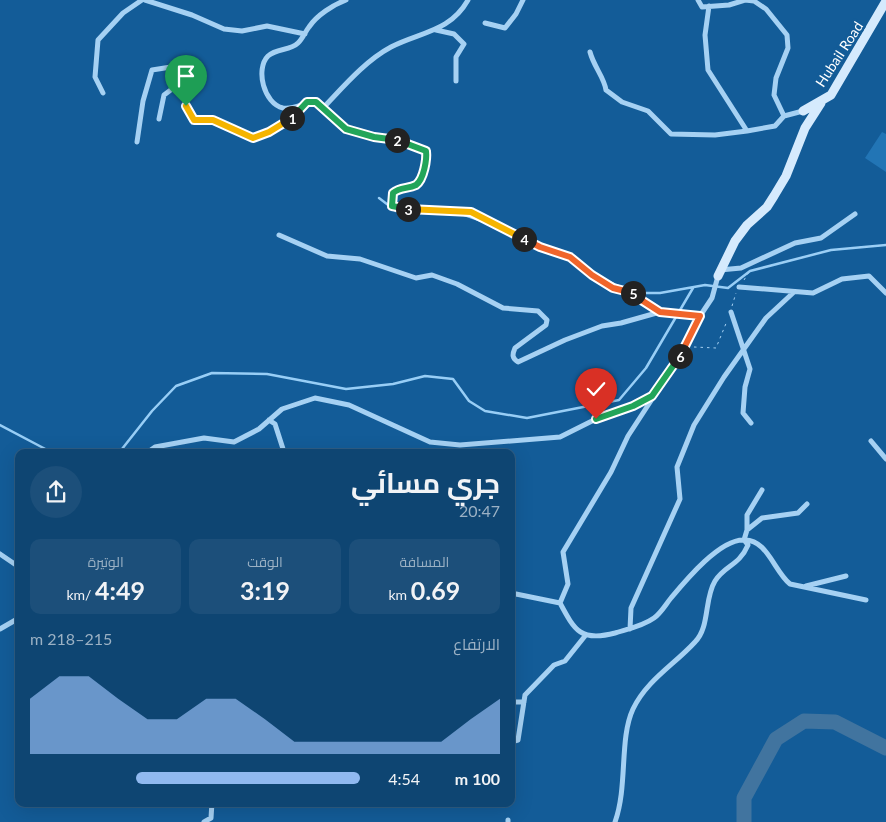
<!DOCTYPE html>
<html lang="ar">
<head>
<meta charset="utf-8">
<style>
	:root { --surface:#0e4572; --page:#1c4f7a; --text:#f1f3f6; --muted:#9bb1c4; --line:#2e5d84; --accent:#90b9f0 }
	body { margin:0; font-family:Lato,Cairo,sans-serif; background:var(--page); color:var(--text); direction:rtl; height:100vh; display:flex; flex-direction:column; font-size:19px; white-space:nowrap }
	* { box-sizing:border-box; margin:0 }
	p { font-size:16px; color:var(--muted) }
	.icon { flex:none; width:28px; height:28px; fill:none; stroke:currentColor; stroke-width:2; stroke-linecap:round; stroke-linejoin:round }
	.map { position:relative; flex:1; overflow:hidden; direction:ltr }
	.details { position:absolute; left:15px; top:449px; width:500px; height:358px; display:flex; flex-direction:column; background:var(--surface); border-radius:10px; box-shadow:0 5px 20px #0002,0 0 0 1px var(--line); direction:rtl }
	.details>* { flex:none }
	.pin { position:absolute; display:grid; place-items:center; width:42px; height:42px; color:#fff; margin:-51px -21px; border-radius:50% 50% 50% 0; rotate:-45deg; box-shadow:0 0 5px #0007 }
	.pin .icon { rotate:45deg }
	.km { position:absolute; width:25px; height:25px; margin:-12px; border-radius:50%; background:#222; color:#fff; font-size:14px; line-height:25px; text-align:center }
	.round { display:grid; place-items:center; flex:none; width:52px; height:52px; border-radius:26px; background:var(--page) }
	.head { display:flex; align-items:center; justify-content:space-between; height:85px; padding:0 15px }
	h1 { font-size:28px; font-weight:700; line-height:38px }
	.figures { display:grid; grid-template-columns:repeat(3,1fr); gap:8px; height:85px; padding:5px 15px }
	.figures div { display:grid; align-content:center; border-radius:10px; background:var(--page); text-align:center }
	.figures b { font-size:25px; font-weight:700 }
	.figures small { font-size:14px; font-weight:400 }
	.figures p { font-size:14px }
	.chart { height:140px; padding:10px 15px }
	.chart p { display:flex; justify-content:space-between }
	.chart svg { width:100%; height:90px; margin-top:5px; fill:var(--accent); opacity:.7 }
	ul { padding:0 15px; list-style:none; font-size:16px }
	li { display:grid; grid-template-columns:80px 60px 1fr; align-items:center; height:38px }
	li i { height:12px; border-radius:6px; background:var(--accent) }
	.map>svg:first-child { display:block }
	.green { fill:#2275b5 }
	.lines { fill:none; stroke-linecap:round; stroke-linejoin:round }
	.stream { stroke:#98cef6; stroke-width:2.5 }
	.river { stroke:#41749f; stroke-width:15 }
	.path { stroke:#a6d1f3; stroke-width:1; stroke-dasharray:2.5 4; stroke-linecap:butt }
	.street { stroke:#a6d1f3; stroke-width:5 }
	.secondary { stroke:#d5eafd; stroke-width:9 }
	.split-1-casing { stroke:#fff; stroke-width:10 }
	.split-2-casing { stroke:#fff; stroke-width:10 }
	.split-3-casing { stroke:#fff; stroke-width:10 }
	.split-4-casing { stroke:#fff; stroke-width:10 }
	.split-5-casing { stroke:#fff; stroke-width:10 }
	.split-6-casing { stroke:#fff; stroke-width:10 }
	.split-7-casing { stroke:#fff; stroke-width:10 }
	.split-1 { stroke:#f5b400; stroke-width:6 }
	.split-2 { stroke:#22a559; stroke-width:6 }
	.split-3 { stroke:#22a559; stroke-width:6 }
	.split-4 { stroke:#f5b400; stroke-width:6 }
	.split-5 { stroke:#f0652b; stroke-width:6 }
	.split-6 { stroke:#f0652b; stroke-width:6 }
	.split-7 { stroke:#22a559; stroke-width:6 }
	.labels { text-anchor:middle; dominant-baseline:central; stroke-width:5; stroke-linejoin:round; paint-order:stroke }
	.street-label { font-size:14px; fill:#fff; stroke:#135c98 }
</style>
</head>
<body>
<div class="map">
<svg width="886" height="822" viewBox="0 0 886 822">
	<rect width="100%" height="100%" fill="#135c98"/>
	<path class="green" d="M882 132 886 134V172L865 158Z"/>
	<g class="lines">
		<path class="stream" d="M379 198 396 211 450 210 505 229 564 255 592 275 635 293H660L705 285 728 288 750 271 831 250 886 245
			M0 425 51 452
			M116 452 122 449 152 411 176 386 212 373 267 374 346 389 393 384 425 376 453 379 469 401 485 411 527 418 619 400 646 368 693 288"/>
		<path class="river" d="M744 822V798L776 739 804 721 835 722 886 748"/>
		<path class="path" d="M392 199 391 206 471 212 540 247 570 257 592 275 613 288 635 293 632 294 651 306
			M757 269 831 250 886 245
			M744 280 749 272
			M732 306 736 293
			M694 347 716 348 727 321"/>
		<path class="street" d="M145 0 192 15 224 29 242 31 267 26 305 34
			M346 0C333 5 317 15 309 27 305 32 303 38 298 43 290 51 277 48 268 56 255 69 264 104 283 108 294 110 305 102 316 102 330 107 335 124 348 129 374 140 401 138 426 151 427 160 424 179 416 185 408 189 400 187 393 193
			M698 0 702 7 729 5 745 0 754 1 766 9 787 35 788 48 776 78 774 95 784 116 803 111
			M485 23 505 28 516 14 523 0
			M436 30 454 34 464 44 456 57V81
			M590 52C594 67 604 77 606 90L622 102 648 111 671 134 715 135 747 131 708 70 705 35 709 6
			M180 89 194 120H213L253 138C274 130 291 120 307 103
			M103 93 95 77 98 40 123 13 142 0
			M324 107C344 86 365 61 391 47 420 32 450 32 468 0
			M747 131 775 126 784 116
			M137 142 143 101 152 70 171 67 182 80 180 89H172L164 95 159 119
			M279 235 327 256 360 259 416 278 432 275 457 284 503 308 538 311 547 320 546 325 515 348C512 355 512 358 518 362L565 340 602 326 621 323 660 312 700 316
			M720 270 741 268 795 243 821 238 855 214
			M739 287 813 293 842 279 869 276 886 293
			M731 312 750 369 745 387 743 413 751 423
			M269 420 275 424 284 452
			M871 441 886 459
			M148 452 155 447 204 438 234 442 259 429 282 409 315 398 349 405 430 442 460 445 560 437 596 419 633 406 651 396
			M807 504 798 513 762 518 747 530 744 540C767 539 774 571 790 584L866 600
			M747 530V515L762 490
			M0 554 19 567
			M806 586 846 576
			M511 596 516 594 560 603
			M0 629 19 618
			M630 629 631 608 680 499 677 467 694 425 724 377 766 318 794 292
			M511 702H524
			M511 742 518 740 525 695 554 665 565 661 585 636
			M204 822 211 818 212 802
			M508 822V820
			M615 822C628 786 619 739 633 709 647 680 674 665 695 642 710 627 704 599 715 581 725 565 739 566 748 545L744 540C720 539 686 580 671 598 666 604 661 613 654 618 643 626 628 629 615 633 581 642 575 631 560 603L568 584 563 552 611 472 628 436 686 347 700 316 712 298 718 276"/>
		<path class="secondary" d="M803 111 831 95 886 1
			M718 276 735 241 747 225 767 207 774 196 786 176 805 128 821 103"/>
	</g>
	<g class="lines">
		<g class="split-1-casing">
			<path id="split-1" d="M186 106 194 120H213L253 138 269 132 292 118"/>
		</g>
		<g class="split-2-casing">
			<path id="split-2" d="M292 118 307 102H316L346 129 374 137 397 140"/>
		</g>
		<g class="split-3-casing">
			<path id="split-3" d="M397 140 426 151C427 159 424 179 416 185 408 189 400 187 393 193L392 206 408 209"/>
		</g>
		<g class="split-4-casing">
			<path id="split-4" d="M408 209 471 212 524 239"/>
		</g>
		<g class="split-5-casing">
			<path id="split-5" d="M524 239 540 247 570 257 592 275 613 288 633 293"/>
		</g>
		<g class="split-6-casing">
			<path id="split-6" d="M633 293 632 294 660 312 700 316 680 356"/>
		</g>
		<g class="split-7-casing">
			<path id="split-7" d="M596 419 633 406 652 396 680 356"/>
		</g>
		<use href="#split-1" class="split-1"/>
		<use href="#split-2" class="split-2"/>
		<use href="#split-3" class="split-3"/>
		<use href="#split-4" class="split-4"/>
		<use href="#split-5" class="split-5"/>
		<use href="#split-6" class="split-6"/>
		<use href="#split-7" class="split-7"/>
	</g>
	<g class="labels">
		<g class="street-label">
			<text transform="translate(839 54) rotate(-57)">Hubail Road</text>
		</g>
	</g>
</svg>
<div class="pin" style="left:186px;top:106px;background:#1e9e55"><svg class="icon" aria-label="arrive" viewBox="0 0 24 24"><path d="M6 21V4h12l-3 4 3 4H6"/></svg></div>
<div class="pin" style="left:596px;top:419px;background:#d93025"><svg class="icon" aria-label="check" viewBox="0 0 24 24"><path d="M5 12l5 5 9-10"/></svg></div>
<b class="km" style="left:292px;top:118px">1</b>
<b class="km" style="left:397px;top:140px">2</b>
<b class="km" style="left:408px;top:209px">3</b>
<b class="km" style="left:524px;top:239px">4</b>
<b class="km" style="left:633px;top:293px">5</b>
<b class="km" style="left:680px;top:356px">6</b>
<section class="details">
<div class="head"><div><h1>جري مسائي</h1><p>20:47</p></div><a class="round"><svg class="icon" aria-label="share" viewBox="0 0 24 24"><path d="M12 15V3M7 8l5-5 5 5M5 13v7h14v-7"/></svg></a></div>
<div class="figures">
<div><p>المسافة</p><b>0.69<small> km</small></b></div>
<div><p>الوقت</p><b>3:19</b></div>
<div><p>الوتيرة</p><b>4:49<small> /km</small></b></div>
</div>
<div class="chart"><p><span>الارتفاع</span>215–218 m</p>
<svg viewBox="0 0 160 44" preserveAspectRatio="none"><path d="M0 44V17L10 6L20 6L30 17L40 27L50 27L60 17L70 17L80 27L90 38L100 38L110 38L120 38L130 38L140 38L150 27L160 17V44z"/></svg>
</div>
<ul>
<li><b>100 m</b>4:54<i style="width:68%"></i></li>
</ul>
</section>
</div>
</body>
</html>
